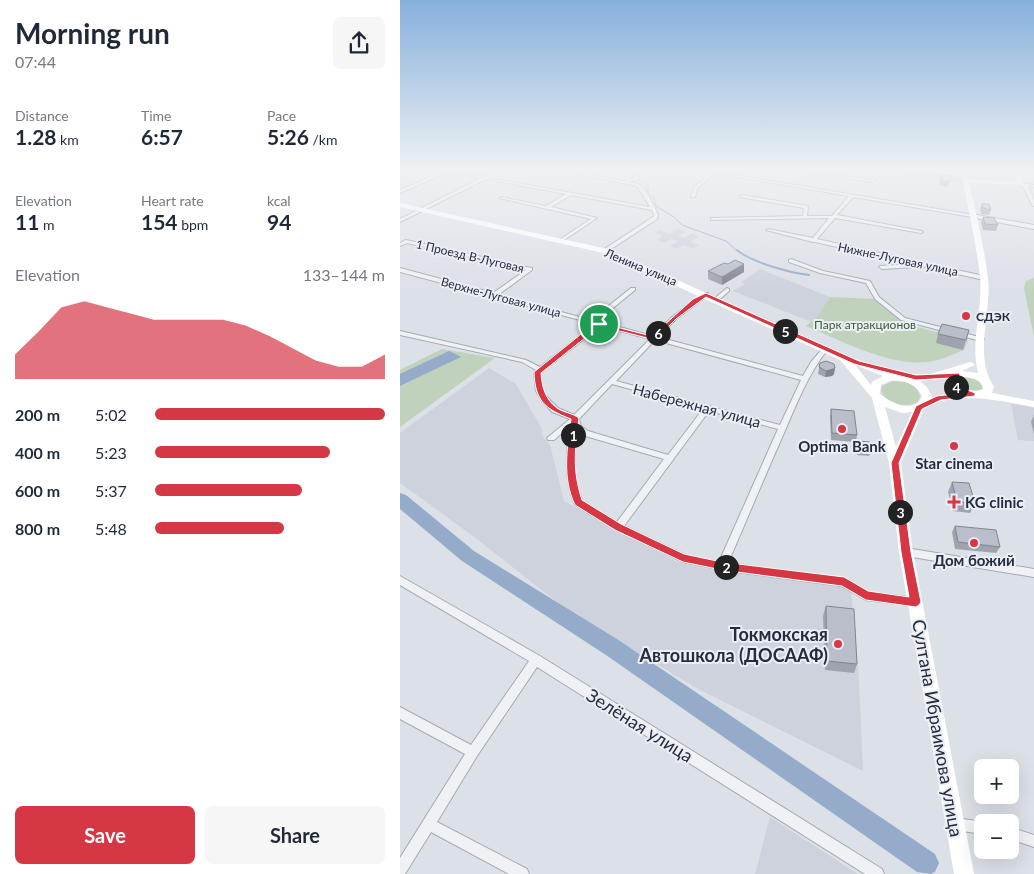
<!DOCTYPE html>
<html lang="en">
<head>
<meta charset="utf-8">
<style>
	:root { --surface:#fff; --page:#f6f6f7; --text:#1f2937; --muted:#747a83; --accent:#d63744 }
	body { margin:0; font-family:Lato,sans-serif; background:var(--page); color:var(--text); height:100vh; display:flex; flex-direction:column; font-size:19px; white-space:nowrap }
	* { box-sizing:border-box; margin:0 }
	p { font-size:16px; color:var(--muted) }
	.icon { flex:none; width:28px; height:28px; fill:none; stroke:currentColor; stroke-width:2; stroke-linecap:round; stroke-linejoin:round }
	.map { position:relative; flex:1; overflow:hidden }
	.panel { display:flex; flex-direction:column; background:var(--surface); width:400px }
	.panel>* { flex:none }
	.tools { position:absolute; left:574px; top:759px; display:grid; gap:10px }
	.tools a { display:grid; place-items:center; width:45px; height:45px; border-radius:8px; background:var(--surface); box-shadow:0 5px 20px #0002; font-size:25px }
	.pin { position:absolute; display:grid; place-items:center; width:42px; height:42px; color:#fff; margin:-21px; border:2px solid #fff; border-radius:50%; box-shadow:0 1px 5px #0007 }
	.km { position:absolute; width:25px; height:25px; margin:-12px; border-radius:50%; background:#222; color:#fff; font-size:14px; line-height:25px; text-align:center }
	.round { display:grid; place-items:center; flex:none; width:52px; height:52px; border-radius:8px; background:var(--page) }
	.summary { display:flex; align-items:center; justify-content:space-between; height:85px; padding:0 15px }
	h1 { font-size:28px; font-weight:700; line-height:38px }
	.figures { display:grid; grid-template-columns:repeat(3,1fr); gap:8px; height:85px; padding:5px 15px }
	.figures div { display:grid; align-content:center }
	.figures b { font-size:21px; font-weight:700 }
	.figures small { font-size:14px; font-weight:400 }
	.figures p { font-size:14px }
	.chart { height:140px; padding:10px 15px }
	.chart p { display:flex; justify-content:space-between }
	.chart svg { width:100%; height:90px; margin-top:5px; fill:var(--accent); opacity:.7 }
	.action { display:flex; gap:10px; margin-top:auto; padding:10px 15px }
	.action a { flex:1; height:58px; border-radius:8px; background:var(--accent); color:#fff; font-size:20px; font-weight:700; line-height:58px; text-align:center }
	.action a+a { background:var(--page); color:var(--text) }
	ul { padding:0 15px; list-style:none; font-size:16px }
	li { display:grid; grid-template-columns:80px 60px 1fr; align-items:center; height:38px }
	li i { height:12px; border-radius:6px; background:var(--accent) }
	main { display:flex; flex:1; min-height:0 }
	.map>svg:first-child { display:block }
	.built { fill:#ced2dc }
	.green { fill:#c0d2bc }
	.water { fill:#94abca }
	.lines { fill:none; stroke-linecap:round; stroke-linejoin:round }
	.stream-far1 { stroke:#94abca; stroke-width:1 }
	.stream { stroke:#94abca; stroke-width:2 }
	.river { fill:#94abca; fill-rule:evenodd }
	.minor-casing { stroke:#a5aab4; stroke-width:2 }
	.tertiary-casing { stroke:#a5aab4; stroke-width:2 }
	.minor { fill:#eff1f5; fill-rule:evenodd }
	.tertiary { fill:#eff1f5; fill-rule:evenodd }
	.secondary { fill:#fff; fill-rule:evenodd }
	.wall { fill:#9fa3ae }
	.shaded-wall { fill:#82858d }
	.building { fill:#b9beca; stroke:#82858d }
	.route { fill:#d63744; stroke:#fff; fill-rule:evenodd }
	.poi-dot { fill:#d63744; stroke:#ebeff5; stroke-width:2 }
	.labels { text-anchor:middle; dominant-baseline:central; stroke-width:4; stroke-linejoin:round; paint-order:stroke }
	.far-street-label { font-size:12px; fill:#252c3e; stroke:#ebeff5 }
	.far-poi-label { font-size:12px; font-weight:bold; fill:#252c3e; stroke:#ebeff5; text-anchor:start }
	.far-park-label { font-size:12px; fill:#365b31; stroke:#ebeff5 }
	.street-label { font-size:15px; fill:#252c3e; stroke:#ebeff5 }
	.poi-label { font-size:15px; font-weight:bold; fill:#252c3e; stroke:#ebeff5 }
	.near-poi-label { font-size:18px; font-weight:bold; fill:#252c3e; stroke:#ebeff5; text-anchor:end }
	.near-street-label { font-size:18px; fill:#252c3e; stroke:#ebeff5 }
</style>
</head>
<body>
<main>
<section class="panel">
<div class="summary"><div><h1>Morning run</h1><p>07:44</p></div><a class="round"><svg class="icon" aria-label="share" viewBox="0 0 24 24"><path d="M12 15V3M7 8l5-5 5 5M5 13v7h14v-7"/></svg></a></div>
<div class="figures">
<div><p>Distance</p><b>1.28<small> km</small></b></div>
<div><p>Time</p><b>6:57</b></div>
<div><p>Pace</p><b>5:26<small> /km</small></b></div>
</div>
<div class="figures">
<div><p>Elevation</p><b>11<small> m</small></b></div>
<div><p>Heart rate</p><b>154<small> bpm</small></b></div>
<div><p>kcal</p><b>94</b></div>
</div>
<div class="chart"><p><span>Elevation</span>133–144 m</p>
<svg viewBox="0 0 160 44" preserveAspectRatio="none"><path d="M0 44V32L10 21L20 9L30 6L40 9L50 12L60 15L70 15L80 15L90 15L100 18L110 23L120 29L130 35L140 38L150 38L160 32V44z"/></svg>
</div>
<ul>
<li><b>200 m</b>5:02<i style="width:100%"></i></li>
<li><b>400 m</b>5:23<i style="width:76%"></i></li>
<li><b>600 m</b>5:37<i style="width:64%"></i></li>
<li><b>800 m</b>5:48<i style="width:56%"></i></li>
</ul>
<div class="action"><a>Save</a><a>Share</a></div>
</section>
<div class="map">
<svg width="634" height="874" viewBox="0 0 634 874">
	<rect width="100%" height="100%" fill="#dce0e7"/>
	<path class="built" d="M278 229 286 232 278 236 284 238 292 234 299 237 290 242 299 245 293 249 284 245 277 249 270 246 278 241 272 239 264 243 257 240 263 236 255 233 260 230 269 234Z
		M360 269 430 297 416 318 412 322 333 291 345 284 341 282Z
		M89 368 116 384 124 398 141 427 143 437 150 445 164 501 277 562 309 569 447 586 451 589 459 682 463 771 298 689 166 609 73 536 0 483V433Z
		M611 404 634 408V441L618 440Z
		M370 817 444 865 458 874H355Z"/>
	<path class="green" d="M634 278V337L624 288 626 281Z
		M430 297 475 299 505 324 568 340 564 350C553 354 540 361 527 362 488 366 442 341 406 326L416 318Z
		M42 349 95 358 0 427V370Z
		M566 377 581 381 583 389C573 394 566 390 558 383V381Z
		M493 381C505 381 519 384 520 397L518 402C505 408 486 405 481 391L482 386Z"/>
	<path class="water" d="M49 351 61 357 0 386V374Z"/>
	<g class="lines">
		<path class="stream-far1" d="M218 170 234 173 238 180 248 185V195L254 197 256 206 274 217 282 225 326 241 338 252"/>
		<path class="stream" d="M337 250C351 262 390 273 409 275"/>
		<path class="river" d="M0 493 6 495 74 551 220 641 535 854 539 863 535 872 531 874 517 872 206 655 62 561 0 509Z"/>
		<g class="minor-casing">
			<path id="minor" d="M40 170H48L85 177 99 170H103L102 171 89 178 250 207 237 186 160 170H166L224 181 236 177 235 171 242 170 238 172 239 179 228 182C232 183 237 183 240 185 247 190 255 207 258 215L257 219 205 253 202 251 203 250 253 217 254 215 252 210 171 195 151 207 197 218 161 242H159V240L191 219 99 198 101 197 146 206 166 194 86 179 0 222V219L81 178 48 172 0 193V190L44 171Z
				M300 170H306L574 215V217H572L453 197 437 215 521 231 523 232 521 233 435 218 417 239 584 276 587 278 584 280 517 265 515 267 482 269 479 267 480 266 512 264 415 242H413L366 230 368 229 413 238 429 218 311 220V218H313L403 216 404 208 340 197V196L342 195 408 206 407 216H432L449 196 314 173 297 189 295 197H291L294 188 310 173Z
				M386 170H394L471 180 480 170H484L472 182Z
				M487 170H494L568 181 566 182Z
				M617 170H634V172L619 171Z
				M620 183 634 185V187L628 186 634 200V206L632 205 624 188 620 185Z
				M6 240 132 268V270L98 295 191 320 231 288H235V290L197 321 253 336 272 317 304 293H308V295L276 319 258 337 403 376 411 362 423 348H427L428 349C408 374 397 403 384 433 365 476 347 519 328 563L444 578 468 592 516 598 519 599 521 602 519 605 516 606 466 600 442 586 322 570 283 562 215 529 175 505C164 480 166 453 170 426L154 440H148L147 438 170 419 152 412 141 399 136 391 134 373 136 370 122 362 0 335V331L126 360 140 367 195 324 0 272V268L93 293 126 270 7 243 0 246V243ZM201 326 250 339 174 415 158 408 145 395 142 391 140 373ZM255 340 401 380 380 425 216 381ZM212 384 303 409 268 455 188 431 181 426 179 419ZM309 411 378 429 319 562 285 555 224 526ZM177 431 182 435 264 459 217 522 182 501 175 479V447Z
				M391 259 423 271 470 281 479 297 505 318 583 338 584 339 581 341 501 320 475 299 466 283 420 273 389 262V260Z
				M327 288 329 289V291L319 300H315V298Z
				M506 548 634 569V577L506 556 503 555 501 552 503 549Z
				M0 576 140 656 482 869 484 874H465L137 667 77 756 37 822 127 869 129 874H109L31 832 5 874H0V858L65 754 0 719V707L71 745 129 661 0 585Z
				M556 818 584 822H582V834L556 830 552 828 550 824 552 820Z
				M610 827 634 835V847L610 839Z"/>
		</g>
		<g class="tertiary-casing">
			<path id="tertiary" d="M572 214 634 225V229L570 217V215Z"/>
		</g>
		<use href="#minor" class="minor"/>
		<use href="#tertiary" class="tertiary"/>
		<path class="secondary" d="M561 170H567L569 179 617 182 615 170H621L623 185 569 183C576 214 584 246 588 278 592 313 573 356 594 387L592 393 634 401V407C602 401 553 389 524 409L501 463 513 552 574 874H554L499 552 489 463 472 398 440 360 203 253 0 207V203L208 249 445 355 496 374H531L570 362 573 363 575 365 562 371 578 373C570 340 583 310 580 277 576 241 567 205 561 170ZM455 365 483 376 472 382 471 385ZM561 377C570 377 582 379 583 389 573 393 565 390 558 382ZM549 378 548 383 558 393 532 397 527 387 520 381ZM490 381C504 380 515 383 522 396 515 415 491 403 480 394L481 385ZM485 407 502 413 512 412 496 447Z"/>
	</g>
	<path class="wall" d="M541 175 552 176 550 182 546 187 539 185Z
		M582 204 591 210 589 215 581 214 580 209Z
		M583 217 598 225 596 231 583 230 581 223Z
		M328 264H344V272L322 285 308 279V271Z
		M569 330 563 350 536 343 538 334Z
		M420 363 435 368 434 374 432 376 425 377 418 374Z
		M431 409 457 435 456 442 431 440 430 416Z
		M634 415V434L631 422Z
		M458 441 471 450 469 456 457 455 456 447Z
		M552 482 575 503 570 513 553 511 548 492Z
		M555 526 600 547 596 553 555 549 552 532Z
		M426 606 457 664 454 673 425 670 423 616Z"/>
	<path class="shaded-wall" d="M552 176 550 182 546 187 548 182Z
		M344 264V272L322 285V277Z
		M435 368 434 374 432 376 425 377 426 371Z"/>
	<path class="building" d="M541 175 552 176 548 182 540 180Z
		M582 204H589L591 210 583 208Z
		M583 217 594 218 598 225 585 224Z
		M335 260 344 264 322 277 308 271 324 263 328 264Z
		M542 324 569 330 566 340 538 334Z
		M426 361 434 364 435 368 433 369 426 371 419 367 420 363Z
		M431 409 454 411 457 435 432 433Z
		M458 441 470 442 471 450 459 449Z
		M552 482 569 483 575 503 557 502Z
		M555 526 596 530 600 547 558 542Z
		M426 606 454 609 457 664 427 661Z"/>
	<linearGradient id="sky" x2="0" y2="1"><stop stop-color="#86b0dc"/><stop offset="0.58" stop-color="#eff1f4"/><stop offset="1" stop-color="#eff1f4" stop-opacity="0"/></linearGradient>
	<rect width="634" height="292" fill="url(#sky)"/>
	<path class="route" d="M306 293 459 361 516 375 559 373 560 375 557 379 560 387 575 393V396L541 400 522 409 499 463 511 552 521 602 519 605 516 607 466 600 442 586 322 570 283 562 215 530 175 505C162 478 167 448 171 419 145 409 135 401 134 372L196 322 252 336 293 299ZM306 297 454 364 516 380 550 378 554 390 562 393 537 396 516 406 491 463 501 552 509 597 468 591 444 577 322 562 284 554 221 524 182 500C172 469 175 450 179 418 173 413 164 413 157 408 145 399 142 387 141 373L200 326 255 340 276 319Z"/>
	<g class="poi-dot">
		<circle cx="566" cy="316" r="5"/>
		<circle cx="442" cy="429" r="5"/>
		<circle cx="554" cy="446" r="5"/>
		<path d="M551.5 494.5h5v5h5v5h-5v5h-5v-5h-5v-5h5z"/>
		<circle cx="574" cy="543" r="5"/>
		<circle cx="438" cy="644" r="5"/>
	</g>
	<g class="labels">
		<g class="far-street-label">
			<text transform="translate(70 256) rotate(13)">1 Проезд В-Луговая</text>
			<text transform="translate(498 259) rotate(12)">Нижне-Луговая улица</text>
			<text transform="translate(241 267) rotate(23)">Ленина улица</text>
			<text transform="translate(101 297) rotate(15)">Верхне-Луговая улица</text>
		</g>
		<g class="far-poi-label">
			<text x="576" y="316">СДЭК</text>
		</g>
		<g class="far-park-label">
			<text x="465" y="324">Парк атракционов</text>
		</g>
		<g class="street-label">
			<text transform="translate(297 405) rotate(15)">Набережная улица</text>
		</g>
		<g class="poi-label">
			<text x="442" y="446">Optima Bank</text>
			<text x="554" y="463">Star cinema</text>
			<text x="565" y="502" text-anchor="start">KG clinic</text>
			<text x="574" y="560">Дом божий</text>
		</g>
		<g class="near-poi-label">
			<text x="428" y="634">Токмокская<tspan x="428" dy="21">Автошкола (ДОСААФ)</tspan></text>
		</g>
		<g class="near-street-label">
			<text transform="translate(240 725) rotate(32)">Зелёная улица</text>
			<text transform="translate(538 728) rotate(80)">Султана Ибраимова улица</text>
		</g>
	</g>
</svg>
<div class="tools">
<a>+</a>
<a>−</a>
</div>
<div class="pin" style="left:199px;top:324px;background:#1e9e55"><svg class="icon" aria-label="arrive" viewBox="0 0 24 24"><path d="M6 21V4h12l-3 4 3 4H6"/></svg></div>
<b class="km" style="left:173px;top:435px">1</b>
<b class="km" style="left:326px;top:567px">2</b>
<b class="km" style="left:500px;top:512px">3</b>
<b class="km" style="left:556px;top:387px">4</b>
<b class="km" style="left:385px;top:331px">5</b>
<b class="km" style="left:258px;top:333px">6</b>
</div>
</main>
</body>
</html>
